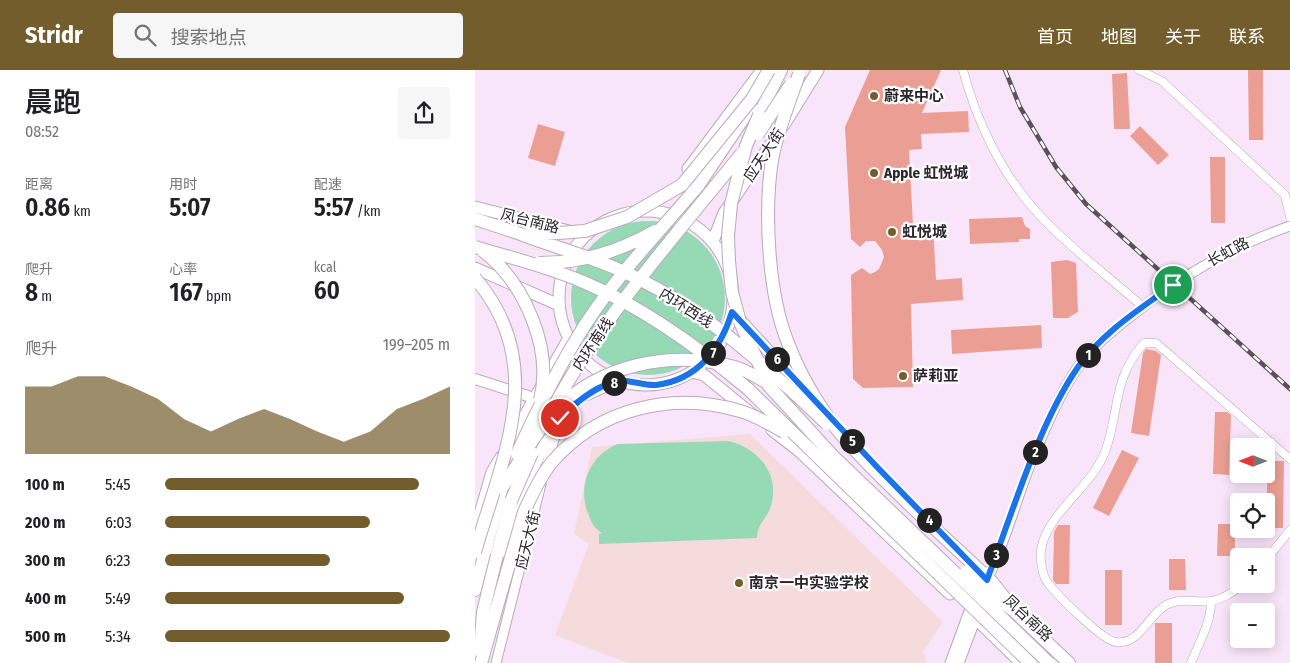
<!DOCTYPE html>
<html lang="zh">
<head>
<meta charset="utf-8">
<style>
	:root { --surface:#fff; --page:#f6f6f6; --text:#202124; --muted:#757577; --accent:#745d2d }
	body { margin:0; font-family:"Fira Sans Condensed","Noto Sans SC",sans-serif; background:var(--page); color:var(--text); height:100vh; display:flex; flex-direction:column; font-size:19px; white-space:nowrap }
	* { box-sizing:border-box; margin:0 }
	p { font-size:16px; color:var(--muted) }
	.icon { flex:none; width:28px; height:28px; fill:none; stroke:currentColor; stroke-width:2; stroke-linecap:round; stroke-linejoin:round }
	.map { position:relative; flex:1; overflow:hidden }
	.drawer { display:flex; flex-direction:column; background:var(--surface); width:475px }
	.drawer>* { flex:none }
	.needle { width:32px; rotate:270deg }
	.tools { position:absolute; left:755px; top:368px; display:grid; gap:10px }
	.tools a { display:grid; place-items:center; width:45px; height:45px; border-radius:5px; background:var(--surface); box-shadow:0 2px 12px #0003; font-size:25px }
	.pin { position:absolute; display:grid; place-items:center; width:42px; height:42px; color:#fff; margin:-21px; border:2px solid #fff; border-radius:50%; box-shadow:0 1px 5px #0007 }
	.km { position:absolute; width:25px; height:25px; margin:-12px; border-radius:50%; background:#222; color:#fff; font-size:14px; line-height:25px; text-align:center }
	.round { display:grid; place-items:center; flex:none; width:52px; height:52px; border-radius:5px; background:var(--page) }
	.summary { display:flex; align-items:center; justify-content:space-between; height:85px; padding:0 25px }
	h1 { font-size:28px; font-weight:600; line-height:38px }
	.figures { display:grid; grid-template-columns:repeat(3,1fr); gap:8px; height:85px; padding:5px 25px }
	.figures div { display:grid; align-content:center }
	.figures b { font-size:25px; font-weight:600 }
	.figures small { font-size:14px; font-weight:400 }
	.figures p { font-size:14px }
	.chart { height:140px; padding:10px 25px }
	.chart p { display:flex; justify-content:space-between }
	.chart svg { width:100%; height:90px; margin-top:5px; fill:var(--accent); opacity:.7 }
	ul { padding:0 25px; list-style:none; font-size:16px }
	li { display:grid; grid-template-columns:80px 60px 1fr; align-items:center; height:38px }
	li i { height:12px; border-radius:6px; background:var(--accent) }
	header { display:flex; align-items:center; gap:30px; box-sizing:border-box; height:70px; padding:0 25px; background:var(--accent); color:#fff }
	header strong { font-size:24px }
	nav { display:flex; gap:28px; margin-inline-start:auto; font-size:18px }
	.search { width:350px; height:45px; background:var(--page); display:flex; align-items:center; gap:12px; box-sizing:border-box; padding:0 18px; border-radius:5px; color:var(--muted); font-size:19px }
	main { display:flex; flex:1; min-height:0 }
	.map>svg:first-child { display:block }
	.education { fill:#f6dbdc }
	.green { fill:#96dab5 }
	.building { fill:#eb9f94 }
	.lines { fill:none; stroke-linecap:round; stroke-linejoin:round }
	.minor-casing { stroke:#bba8ba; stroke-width:9 }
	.tertiary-casing { stroke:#bba8ba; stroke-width:11 }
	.secondary-casing { stroke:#bba8ba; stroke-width:12 }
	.primary-casing { stroke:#bba8ba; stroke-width:13 }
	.trunk-casing { stroke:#bba8ba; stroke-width:14 }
	.minor { stroke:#fff; stroke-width:8 }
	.tertiary { stroke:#fff; stroke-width:9 }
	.secondary { stroke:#fff; stroke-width:10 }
	.primary { stroke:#fff; stroke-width:11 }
	.trunk { stroke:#fff; stroke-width:12 }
	.rail-casing { stroke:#5a515a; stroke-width:4.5 }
	.rail { stroke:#fff; stroke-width:2.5; stroke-dasharray:8; stroke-linecap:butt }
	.trunk-bridge-casing { stroke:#bba8ba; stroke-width:14; stroke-linecap:butt }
	.trunk-bridge { stroke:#fff; stroke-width:12 }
	.route-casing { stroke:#fff; stroke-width:10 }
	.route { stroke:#1a73e8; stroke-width:6 }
	.poi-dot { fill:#745d2d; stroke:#fff; stroke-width:2 }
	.labels { text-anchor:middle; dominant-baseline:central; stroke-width:4.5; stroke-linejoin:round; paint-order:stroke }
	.poi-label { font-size:15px; font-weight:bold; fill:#2c252c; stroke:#fff; text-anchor:start }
	.street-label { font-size:15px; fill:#2c252c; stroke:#fff }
</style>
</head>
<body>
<header>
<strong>Stridr</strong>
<div class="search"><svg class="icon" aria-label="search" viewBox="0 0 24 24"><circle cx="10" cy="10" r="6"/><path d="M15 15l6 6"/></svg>搜索地点</div>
<nav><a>首页</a><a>地图</a><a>关于</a><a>联系</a></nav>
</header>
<main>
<section class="drawer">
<div class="summary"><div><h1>晨跑</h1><p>08:52</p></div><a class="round"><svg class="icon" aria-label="share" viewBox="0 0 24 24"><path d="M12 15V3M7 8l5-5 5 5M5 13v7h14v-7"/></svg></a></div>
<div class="figures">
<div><p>距离</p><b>0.86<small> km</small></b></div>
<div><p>用时</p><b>5:07</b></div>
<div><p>配速</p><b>5:57<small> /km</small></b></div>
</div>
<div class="figures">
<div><p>爬升</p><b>8<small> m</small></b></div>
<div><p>心率</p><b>167<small> bpm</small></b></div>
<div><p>kcal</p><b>60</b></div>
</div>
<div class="chart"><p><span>爬升</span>199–205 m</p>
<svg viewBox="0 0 160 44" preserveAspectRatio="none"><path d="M0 44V11L10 11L20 6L30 6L40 11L50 17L60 27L70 33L80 27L90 22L100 27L110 33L120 38L130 33L140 22L150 17L160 11V44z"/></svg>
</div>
<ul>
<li><b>100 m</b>5:45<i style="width:89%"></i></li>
<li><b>200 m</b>6:03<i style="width:72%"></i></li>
<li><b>300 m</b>6:23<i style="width:58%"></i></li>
<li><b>400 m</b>5:49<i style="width:84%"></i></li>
<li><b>500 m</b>5:34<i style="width:100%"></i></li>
</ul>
</section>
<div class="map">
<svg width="815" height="593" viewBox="0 0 815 593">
	<rect width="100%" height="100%" fill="#f9e5f9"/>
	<path class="education" d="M275 364 468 552 448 581 452 593H153L80 565 114 474 99 464 117 377Z"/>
	<path class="green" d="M96 228a77 77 0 1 1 154 0a77 77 0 1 1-154 0Z
		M253 371C285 378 308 408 294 441 289 451 282 456 282 468L124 474V464L127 463C118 458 116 451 112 441 103 414 116 384 143 374Z"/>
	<path class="building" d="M395 0H466L447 43 493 41 494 62 446 64 447 79 434 80 438 155 458 154 461 210 487 208 488 230 436 234 438 317 388 318 378 309 376 205 387 198 395 204 400 202 404 199 409 187 407 180 400 171H391L385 177 376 169 370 57Z
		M773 0H788V70H774Z
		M652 3 655 59H639L637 4Z
		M63 54 90 62 80 96 53 88Z
		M665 56 694 85 683 95 655 66Z
		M735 87H750V153H736Z
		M547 147 550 156 555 159V169H544V172L495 174 494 149Z
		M592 190 601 193 603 242 593 248H578L576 192Z
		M566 255 567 278 477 284 476 260Z
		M671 279 681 281 686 285 674 366 656 363 668 283Z
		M740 342H752L756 345 754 405 738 404Z
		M647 380 664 388 634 446 618 438Z
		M792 391H809L808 458H792Z
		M743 454H760V486H742Z
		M583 455H595L594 514H581L578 510 579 462Z
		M694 489H710L711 520H694Z
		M630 500H647V555H630Z
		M680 553H697V593H680Z"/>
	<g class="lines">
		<g class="minor-casing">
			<path id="minor" d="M488 0C501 49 525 101 559 139 591 175 632 205 668 237
				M664 0 687 11 810 125 815 147
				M791 490 815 460
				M769 514C759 521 747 530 735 531 720 533 705 527 691 535 673 545 665 575 641 572 628 571 582 525 573 513 567 506 565 489 566 480 571 444 617 417 630 382 645 341 637 309 669 273H681L815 389
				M716 593C724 572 736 554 736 531"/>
		</g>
		<g class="tertiary-casing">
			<path id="tertiary" d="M71 397 82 359
				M511 512C531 472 542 426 559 385 572 355 585 323 603 297 617 277 636 262 655 247 704 207 755 177 815 156
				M21 593 66 414
				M475 593 496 536
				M484 593 501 548"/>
		</g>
		<g class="secondary-casing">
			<path id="secondary" d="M0 309 59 328 66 333"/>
		</g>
		<g class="primary-casing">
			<path id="primary" d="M309 55 343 0
				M213 99 287 0
				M0 137 94 161
				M84 228a87 87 0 1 1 174 0a87 87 0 1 1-174 0Z
				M238 171 249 143 300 68
				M0 198 84 235
				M266 251 335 326
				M217 302 229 305 277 344
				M297 360 324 381 475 524
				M34 373 94 268
				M0 461 17 402 26 387
				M21 511C35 464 64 355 105 328 117 321 131 316 144 311
				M495 543 546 593"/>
		</g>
		<g class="trunk-casing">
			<path id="trunk" d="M284 45 306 0
				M223 116 276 37
				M0 149 40 162
				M22 485 36 431
				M0 520 27 418
				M539 541 594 593"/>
		</g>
		<use href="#minor" class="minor"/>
		<use href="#tertiary" class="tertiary"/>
		<use href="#secondary" class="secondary"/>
		<use href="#primary" class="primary"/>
		<use href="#trunk" class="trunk"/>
		<g class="rail-casing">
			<path id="rail" d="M530 0 545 37 581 97 611 134 815 319"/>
		</g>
		<use href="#rail" class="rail"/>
		<g class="trunk-bridge-casing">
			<path id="trunk-bridge" d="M324 4C315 31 302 62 297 90 289 142 293 224 313 273 327 310 351 349 378 378 421 425 471 468 517 512L532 531
				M284 45 271 76 256 134 253 166 254 191 257 222 265 252 294 316 358 386 574 593
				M283 64 316 14
				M40 162C73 175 107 184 140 198 223 233 288 293 352 354
				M55 163 70 164 110 161 152 147 207 115 277 29 294 0
				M0 177C37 188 77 198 113 214 171 239 224 278 272 318L555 593
				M8 181C50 213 78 279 65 330
				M64 193C107 193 143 182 180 161
				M0 208C75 295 27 388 0 482
				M77 340C128 245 200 167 267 83
				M42 384C62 340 84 296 110 255 142 205 185 161 223 116
				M27 418C44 393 59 364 79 342 124 295 194 280 256 296 270 299 282 307 294 314
				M36 431 57 383
				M491 502 513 522 539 541
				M5 581 8 542 22 485
				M6 593 49 442C57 424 65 407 77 392 124 338 198 321 265 341 280 345 296 355 309 362"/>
		</g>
		<use href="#trunk-bridge" class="trunk-bridge"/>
	</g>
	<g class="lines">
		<g class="route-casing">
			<path id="route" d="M85 348C99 334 122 315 143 311 153 309 169 316 181 315 223 310 246 278 257 242L403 398 512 510C537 444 563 355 603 297 627 263 665 239 698 215"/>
		</g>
		<use href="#route" class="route"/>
	</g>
	<g class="poi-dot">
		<circle cx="399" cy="26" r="5"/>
		<circle cx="399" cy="103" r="5"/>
		<circle cx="417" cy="162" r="5"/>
		<circle cx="428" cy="306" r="5"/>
		<circle cx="264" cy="513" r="5"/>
	</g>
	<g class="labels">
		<g class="poi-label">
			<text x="409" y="26">蔚来中心</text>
			<text x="409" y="103">Apple 虹悦城</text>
			<text x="427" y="162">虹悦城</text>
			<text x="438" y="306">萨莉亚</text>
			<text x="274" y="513">南京一中实验学校</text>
		</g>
		<g class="street-label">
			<text transform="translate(289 85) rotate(-56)">应天大街</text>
			<text transform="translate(55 151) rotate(14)">凤台南路</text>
			<text transform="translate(753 182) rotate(-28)">长虹路</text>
			<text transform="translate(211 238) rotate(32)">内环西线</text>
			<text transform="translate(118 274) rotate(-56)">内环南线</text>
			<text transform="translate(53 470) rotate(-76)">应天大街</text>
			<text transform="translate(553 548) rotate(43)">凤台南路</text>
		</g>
	</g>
</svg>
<div class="tools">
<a><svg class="needle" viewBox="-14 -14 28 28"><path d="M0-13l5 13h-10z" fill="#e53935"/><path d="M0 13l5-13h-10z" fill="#757577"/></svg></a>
<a><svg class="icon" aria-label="locate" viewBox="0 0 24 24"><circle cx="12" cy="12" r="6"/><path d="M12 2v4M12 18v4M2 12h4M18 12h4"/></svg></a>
<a>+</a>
<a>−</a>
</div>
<div class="pin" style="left:698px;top:215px;background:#1e9e55"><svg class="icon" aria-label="arrive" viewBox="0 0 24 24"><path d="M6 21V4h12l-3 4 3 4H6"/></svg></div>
<div class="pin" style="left:85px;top:348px;background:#d93025"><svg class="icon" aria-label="check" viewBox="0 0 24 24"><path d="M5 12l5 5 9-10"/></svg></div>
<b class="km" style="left:613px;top:285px">1</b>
<b class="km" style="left:560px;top:382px">2</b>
<b class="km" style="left:521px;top:485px">3</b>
<b class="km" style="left:454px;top:450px">4</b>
<b class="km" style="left:377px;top:371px">5</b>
<b class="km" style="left:302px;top:289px">6</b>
<b class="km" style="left:238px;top:283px">7</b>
<b class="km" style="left:139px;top:313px">8</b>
</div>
</main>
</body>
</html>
